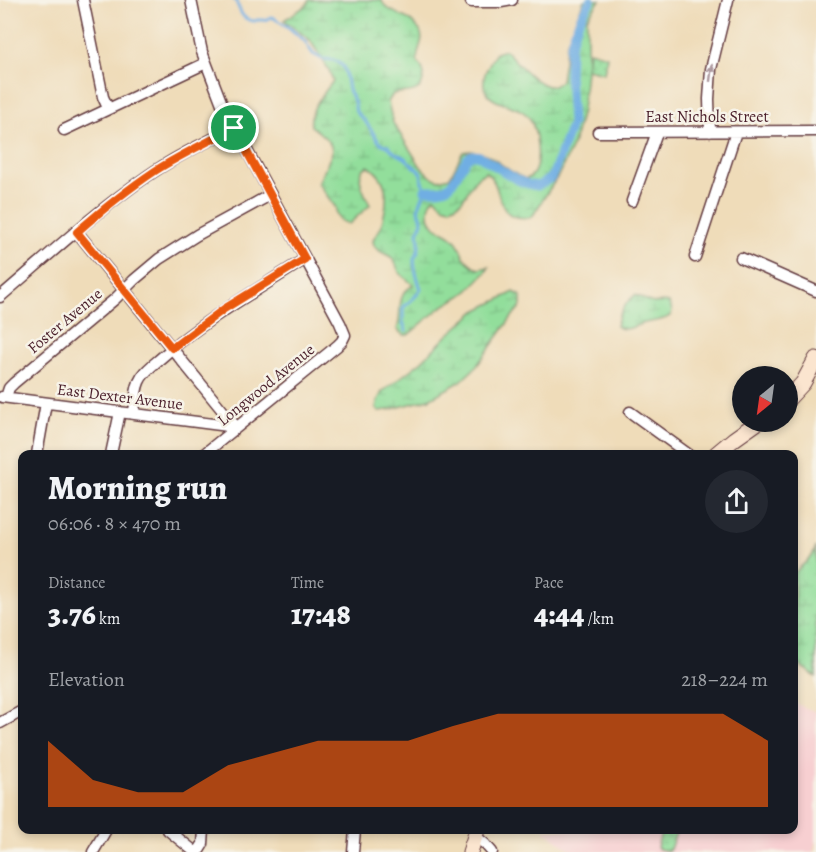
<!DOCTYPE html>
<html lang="en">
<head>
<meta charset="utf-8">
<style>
	:root { --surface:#171b24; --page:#242831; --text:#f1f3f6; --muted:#9ea1a6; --accent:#ea580c }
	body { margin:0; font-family:Alegreya,serif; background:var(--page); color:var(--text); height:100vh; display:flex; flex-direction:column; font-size:22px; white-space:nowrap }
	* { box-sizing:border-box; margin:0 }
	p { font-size:20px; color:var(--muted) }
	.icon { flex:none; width:33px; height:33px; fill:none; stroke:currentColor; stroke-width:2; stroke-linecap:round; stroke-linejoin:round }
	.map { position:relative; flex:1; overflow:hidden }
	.drawer { position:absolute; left:18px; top:450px; width:780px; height:384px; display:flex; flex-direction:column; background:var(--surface); border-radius:12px; box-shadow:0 3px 9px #0003 }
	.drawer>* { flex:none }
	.needle { width:39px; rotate:209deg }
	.buttons { position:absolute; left:732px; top:366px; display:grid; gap:12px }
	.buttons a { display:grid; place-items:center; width:66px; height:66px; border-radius:50%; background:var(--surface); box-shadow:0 3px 9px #0003; font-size:30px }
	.pin { position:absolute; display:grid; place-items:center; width:51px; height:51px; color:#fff; margin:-26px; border:3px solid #fff; border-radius:50%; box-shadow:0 2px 6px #0007 }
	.round { display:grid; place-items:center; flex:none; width:63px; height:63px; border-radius:32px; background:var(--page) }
	.summary { display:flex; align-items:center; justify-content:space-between; height:102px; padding:0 30px }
	h1 { font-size:33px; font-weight:800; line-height:45px }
	.metrics { display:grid; grid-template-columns:repeat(3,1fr); gap:9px; height:102px; padding:6px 30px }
	.metrics div { display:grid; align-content:center }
	.metrics b { font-size:30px; font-weight:800 }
	.metrics small { font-size:16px; font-weight:400 }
	.metrics p { font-size:16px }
	.chart { height:168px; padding:12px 30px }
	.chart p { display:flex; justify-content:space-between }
	.chart svg { width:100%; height:108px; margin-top:6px; fill:var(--accent); opacity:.7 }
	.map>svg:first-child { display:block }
	.built { fill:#f7cfd1 }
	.green { fill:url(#green-dots); stroke:#6e7e63; stroke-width:1.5 }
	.wetland { fill:url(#wetland-marsh); stroke:#6e7e63; stroke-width:1.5 }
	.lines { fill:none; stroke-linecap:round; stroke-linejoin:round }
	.stream { stroke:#6faee3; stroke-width:3 }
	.canal { stroke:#6faee3; stroke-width:9 }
	.minor-casing { stroke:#633b40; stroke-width:13 }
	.secondary-casing { stroke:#633b40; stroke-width:17 }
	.minor { stroke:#fff; stroke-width:10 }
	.secondary { stroke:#fbe5cf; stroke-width:15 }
	.oneway { fill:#ae9aa0 }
	.route-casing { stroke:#fff; stroke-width:12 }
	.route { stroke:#ea580c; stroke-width:8 }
	.labels { text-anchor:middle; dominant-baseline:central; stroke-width:5; stroke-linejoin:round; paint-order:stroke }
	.street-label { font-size:16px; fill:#4a1f2b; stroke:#f7f3e8 }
</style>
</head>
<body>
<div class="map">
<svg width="816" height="852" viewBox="0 0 816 852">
	<defs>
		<pattern id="green-dots" width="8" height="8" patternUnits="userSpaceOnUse" patternTransform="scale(1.5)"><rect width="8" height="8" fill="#92de9b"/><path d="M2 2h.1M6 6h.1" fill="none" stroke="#7fbe86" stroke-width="1.8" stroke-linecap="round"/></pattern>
		<pattern id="wetland-marsh" width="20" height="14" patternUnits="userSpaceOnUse" patternTransform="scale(1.5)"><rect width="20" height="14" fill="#92de9b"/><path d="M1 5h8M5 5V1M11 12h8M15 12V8" fill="none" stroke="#7fbe86"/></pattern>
	</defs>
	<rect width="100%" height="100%" fill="#f7f3e8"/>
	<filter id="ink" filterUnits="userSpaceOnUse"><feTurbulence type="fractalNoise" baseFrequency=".0167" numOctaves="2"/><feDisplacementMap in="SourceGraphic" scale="12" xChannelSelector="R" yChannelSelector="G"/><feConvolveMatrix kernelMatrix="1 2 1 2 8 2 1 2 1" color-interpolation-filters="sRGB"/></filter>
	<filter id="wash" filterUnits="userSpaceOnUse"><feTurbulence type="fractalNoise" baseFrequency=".008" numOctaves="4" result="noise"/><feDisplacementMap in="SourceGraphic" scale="24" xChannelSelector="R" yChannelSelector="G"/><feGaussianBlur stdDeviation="1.35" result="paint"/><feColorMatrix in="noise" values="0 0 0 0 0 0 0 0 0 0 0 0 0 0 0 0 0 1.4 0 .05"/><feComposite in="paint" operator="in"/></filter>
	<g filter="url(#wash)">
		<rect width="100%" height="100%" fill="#efdcb9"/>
		<path class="built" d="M794 703 816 712V840L813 852H573L544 830H794Z"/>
		<path class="green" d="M589 51 607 56 604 73 587 69Z
			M662 830H677L670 849 668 851 659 849 657 847Z"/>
		<path class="wetland" d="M309 0H381C388 15 410 14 420 31 426 42 414 52 418 62 421 69 421 63 423 71 424 73 424 77 423 80 421 95 404 91 393 94L388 102 393 123 421 167 430 176 438 180 450 177 463 152C490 146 502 171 526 179 529 178 531 177 533 174 541 163 537 130 530 119 520 103 495 107 486 92 479 79 489 64 496 53L505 50C514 59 539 90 554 86 554 86 561 81 561 80L567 42 584 0H600L587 18V61L582 110 573 145 558 176 532 217C527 218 518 218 513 216 495 208 502 182 485 172 485 173 477 177 477 178 466 189 468 201 450 208L443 206 435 197C427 204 427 219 435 227 442 232 449 233 455 240 460 245 461 251 464 257 467 262 473 266 478 269L489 267 486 272 467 292 440 308 408 335H403L397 329C402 318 397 306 403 295 405 290 410 288 413 285 408 280 403 277 399 272 397 268 396 263 393 259 388 253 377 253 374 245 371 238 377 235 380 229 388 205 392 181 368 166 352 173 365 194 370 205L349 224 341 221 336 214V208L318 183C321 177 331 156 332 152 333 141 317 131 311 126 308 109 324 94 333 81L329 70 310 40 284 20 307 5Z
			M514 292 521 296V306L514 314 476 367 460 382 429 399 388 410 379 411 376 409 377 402 382 392 422 361 448 335 476 311Z
			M635 295C642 297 647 302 654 303 660 303 663 301 669 303 680 321 656 320 645 323 634 325 627 333 616 326 619 313 625 303 635 295Z
			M816 547V677L794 661V573L812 556Z"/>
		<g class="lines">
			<path class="stream" d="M234 0 236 1C240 11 242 21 255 21L257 20H266L271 17 274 18 287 26 304 40 313 54 322 59 334 60 343 66 345 72 348 90 354 101 356 112 365 121 380 143 388 146 394 152 405 158 421 173 422 182 425 187V191L418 209C422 217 424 223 418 232 419 238 420 245 418 251 416 258 415 253 414 260 414 270 418 280 421 289 417 297 409 301 403 308V322L406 331"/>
			<path class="canal" d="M425 190C433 190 442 191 448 187 457 181 464 154 474 155 479 155 484 158 487 161 503 170 519 185 538 186L551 178 555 169 572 123 569 75 570 47 574 33 579 21 584 11 591 0"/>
		</g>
	</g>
	<g filter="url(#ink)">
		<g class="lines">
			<g class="minor-casing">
				<path id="minor" d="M83 0 103 97 108 108
					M191 0 202 52 222 104 340 323 345 335 342 341 337 346 204 454
					M471 2H501L512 0
					M64 130 206 63
					M598 132 816 131
					M710 132 709 99 711 69 728 0
					M632 201 657 132
					M77 232 236 427
					M695 257 736 132
					M741 258 816 291
					M0 297C48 256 94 213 146 177 173 158 204 143 234 128
					M2 397 236 427
					M6 397 9 388 14 383 115 299 134 280 159 259 197 235 270 195
					M630 412 688 454
					M134 414C135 404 135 391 139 382 143 372 153 365 161 358 205 319 256 291 305 259
					M37 454 46 403
					M111 454 120 412
					M0 723 22 711
					M168 830 195 852
					M475 836 485 844 492 852
					M93 852 106 830
					M198 852 203 844 204 830
					M353 852 355 830"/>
			</g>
			<g class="secondary-casing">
				<path id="secondary" d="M788 399 803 383 816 359
					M716 454 734 439 758 422
					M470 852 477 830"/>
			</g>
			<use href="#minor" class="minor"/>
			<use href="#secondary" class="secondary"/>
		</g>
		<defs><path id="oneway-solid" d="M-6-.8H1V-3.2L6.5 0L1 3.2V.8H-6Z" transform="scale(1.5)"/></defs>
		<use class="oneway" href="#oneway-solid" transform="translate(711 73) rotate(-83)"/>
	</g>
	<g class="lines" filter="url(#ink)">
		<g class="route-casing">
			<path id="route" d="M234 128 305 259 224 309 172 348 77 232C102 210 128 189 155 171 180 155 208 142 234 128Z"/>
		</g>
		<use href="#route" class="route"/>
	</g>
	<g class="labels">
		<g class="street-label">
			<text x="707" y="117">East Nichols Street</text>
			<text transform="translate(65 321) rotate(-40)">Foster Avenue</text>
			<text transform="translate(266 385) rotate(-39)">Longwood Avenue</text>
			<text transform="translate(120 397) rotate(7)">East Dexter Avenue</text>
		</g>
	</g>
</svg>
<div class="buttons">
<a><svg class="needle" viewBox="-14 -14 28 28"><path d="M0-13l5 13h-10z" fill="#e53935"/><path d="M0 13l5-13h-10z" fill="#9ea1a6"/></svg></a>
</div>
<div class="pin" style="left:234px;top:128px;background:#1e9e55"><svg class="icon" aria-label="arrive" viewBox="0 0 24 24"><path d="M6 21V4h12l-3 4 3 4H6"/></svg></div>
<section class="drawer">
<div class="summary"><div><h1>Morning run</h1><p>06:06 · 8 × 470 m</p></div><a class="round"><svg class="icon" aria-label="share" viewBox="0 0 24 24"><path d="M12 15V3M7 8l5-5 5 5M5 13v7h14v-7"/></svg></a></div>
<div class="metrics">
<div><p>Distance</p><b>3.76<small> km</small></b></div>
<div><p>Time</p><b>17:48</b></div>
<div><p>Pace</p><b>4:44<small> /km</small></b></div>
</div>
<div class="chart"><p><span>Elevation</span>218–224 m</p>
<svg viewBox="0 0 160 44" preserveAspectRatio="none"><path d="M0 44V17L10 33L20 38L30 38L40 27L50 22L60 17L70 17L80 17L90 11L100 6L110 6L120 6L130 6L140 6L150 6L160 17V44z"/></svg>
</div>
</section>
</div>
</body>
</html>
